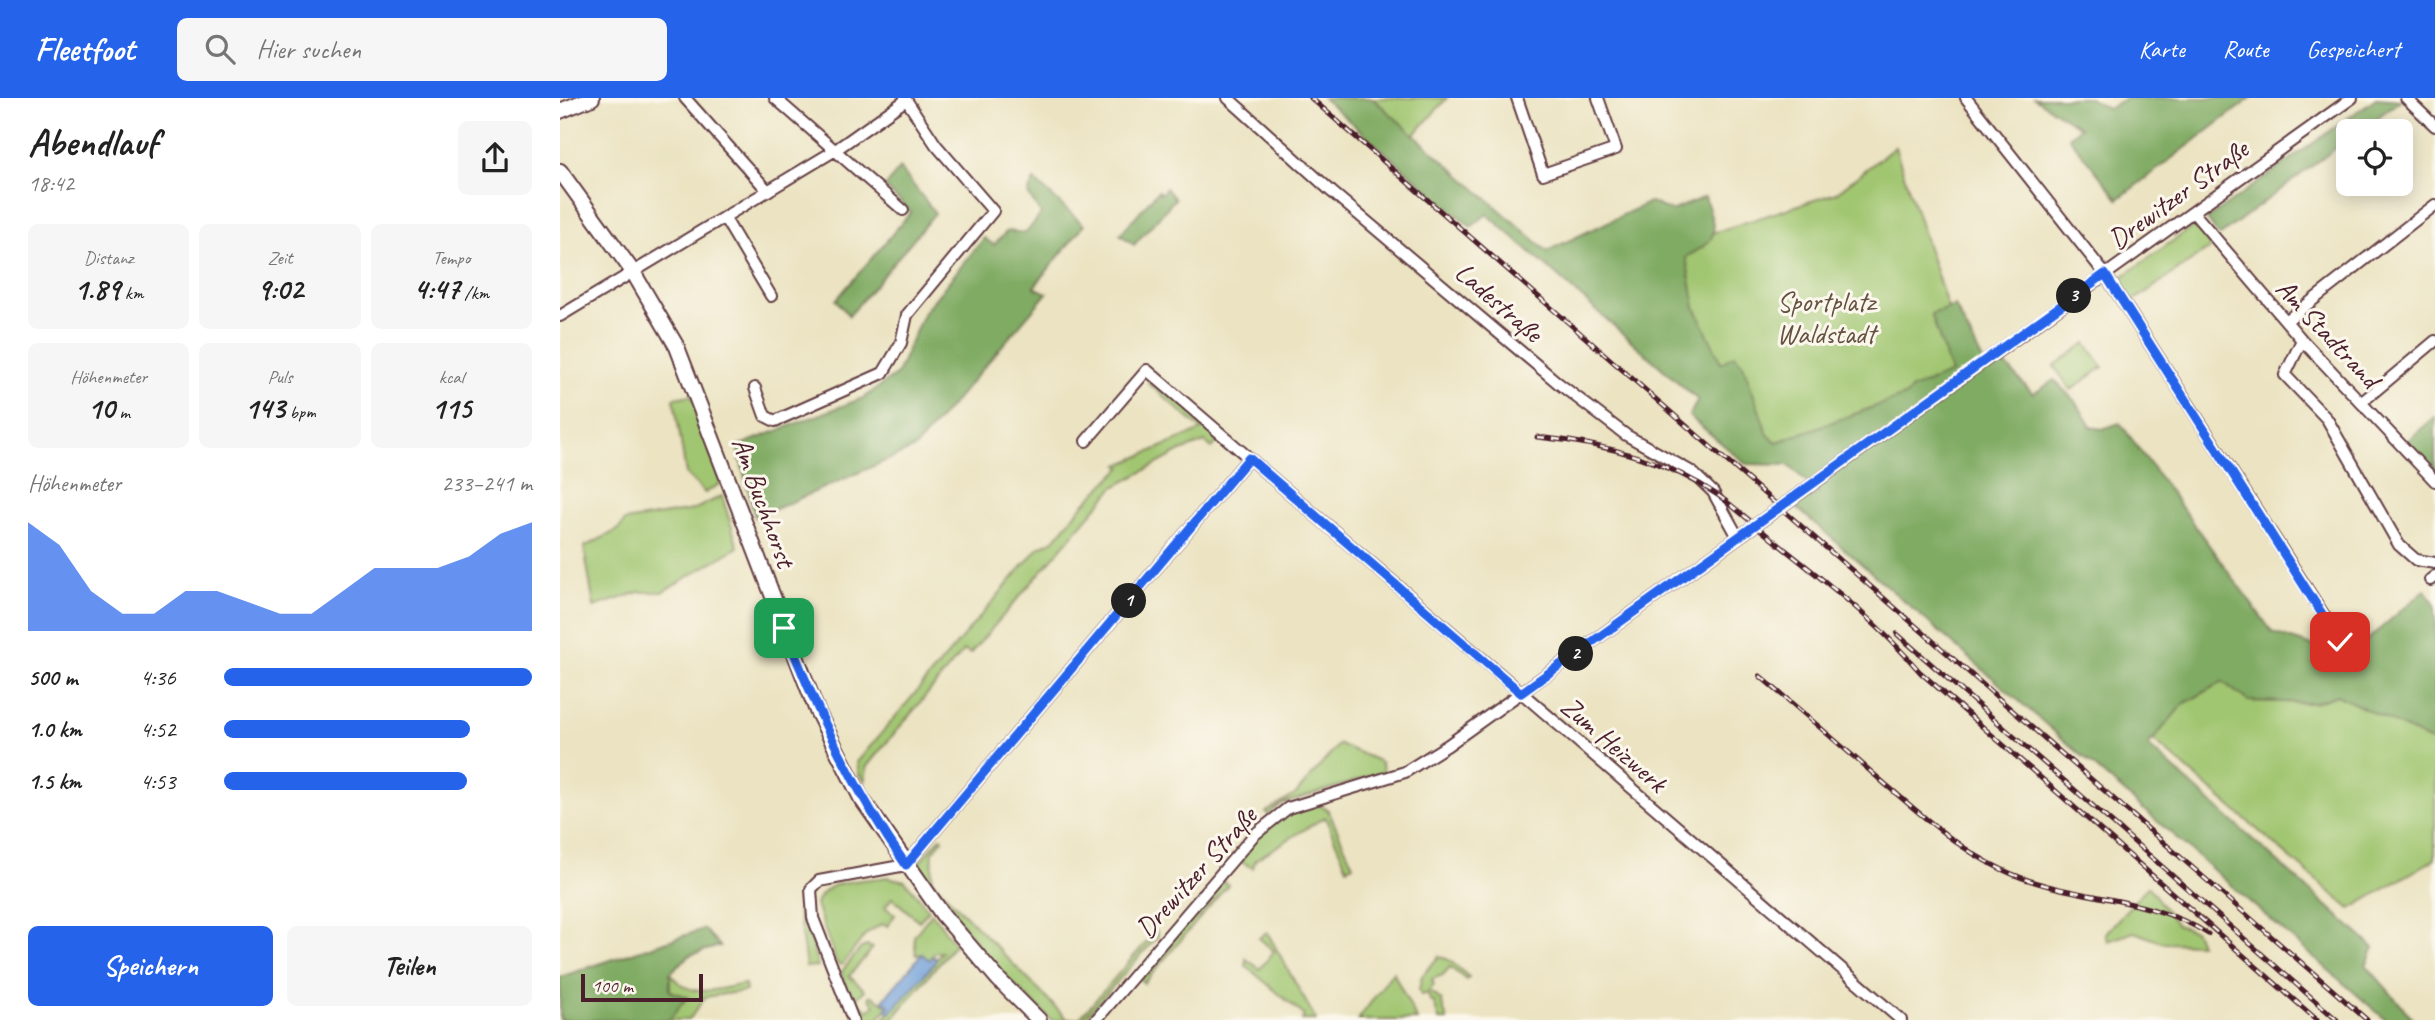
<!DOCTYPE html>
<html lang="de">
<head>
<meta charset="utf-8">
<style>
	:root { --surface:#fff; --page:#f6f6f6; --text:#222; --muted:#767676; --accent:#2563eb }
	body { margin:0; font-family:Caveat,sans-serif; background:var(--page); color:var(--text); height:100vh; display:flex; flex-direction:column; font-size:26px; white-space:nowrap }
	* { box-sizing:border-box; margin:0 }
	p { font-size:23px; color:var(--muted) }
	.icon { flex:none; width:38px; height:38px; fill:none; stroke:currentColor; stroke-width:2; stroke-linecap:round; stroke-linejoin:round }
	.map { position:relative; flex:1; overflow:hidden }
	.side { display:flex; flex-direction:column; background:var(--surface); width:560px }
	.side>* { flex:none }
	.controls { position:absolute; left:1776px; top:21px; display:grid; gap:14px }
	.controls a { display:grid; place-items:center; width:77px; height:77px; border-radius:10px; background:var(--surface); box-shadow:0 4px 18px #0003; font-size:35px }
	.scale { position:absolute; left:21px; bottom:18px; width:122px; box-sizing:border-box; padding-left:7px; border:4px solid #4a1f2b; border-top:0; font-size:19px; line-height:24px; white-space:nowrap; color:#4a1f2b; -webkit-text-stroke:5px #fbf7ec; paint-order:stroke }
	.pin { position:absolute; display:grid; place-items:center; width:60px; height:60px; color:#fff; margin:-30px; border-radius:14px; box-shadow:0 4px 10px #0006 }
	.km { position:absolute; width:35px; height:35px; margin:-18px; border-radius:50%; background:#222; color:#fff; font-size:19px; line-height:35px; text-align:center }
	.round { display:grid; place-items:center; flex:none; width:74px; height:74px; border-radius:10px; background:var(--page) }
	.overview { display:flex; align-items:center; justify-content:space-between; height:119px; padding:0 28px }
	h1 { font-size:38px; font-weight:700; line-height:52px }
	.figures { display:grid; grid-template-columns:repeat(3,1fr); gap:10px; height:119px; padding:7px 28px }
	.figures div { display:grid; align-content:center; border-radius:10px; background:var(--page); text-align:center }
	.figures b { font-size:30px; font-weight:700 }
	.figures small { font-size:19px; font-weight:400 }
	.figures p { font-size:19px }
	.chart { height:196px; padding:14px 28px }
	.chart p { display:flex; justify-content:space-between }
	.chart svg { width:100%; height:126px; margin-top:7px; fill:var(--accent); opacity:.7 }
	.button { display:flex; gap:14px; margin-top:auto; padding:14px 28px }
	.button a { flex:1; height:80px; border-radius:10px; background:var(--accent); color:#fff; font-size:28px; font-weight:700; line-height:80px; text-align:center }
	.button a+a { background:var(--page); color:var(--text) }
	ul { padding:0 28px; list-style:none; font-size:23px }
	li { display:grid; grid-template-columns:112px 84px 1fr; align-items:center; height:52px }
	li i { height:18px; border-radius:9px; background:var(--accent) }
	header { display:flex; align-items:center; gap:42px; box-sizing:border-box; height:98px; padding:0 35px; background:var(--accent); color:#fff }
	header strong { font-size:33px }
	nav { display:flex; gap:38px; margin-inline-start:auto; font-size:24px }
	.search { width:490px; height:63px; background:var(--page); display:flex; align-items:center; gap:18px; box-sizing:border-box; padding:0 24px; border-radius:10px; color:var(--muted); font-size:26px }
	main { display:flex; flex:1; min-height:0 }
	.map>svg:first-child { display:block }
	.green { fill:#a1c671; stroke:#76724e; stroke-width:2 }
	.forest { fill:#80ab63; stroke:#656547; stroke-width:2 }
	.water { fill:#6f9fd9; stroke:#5c5f82; stroke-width:2 }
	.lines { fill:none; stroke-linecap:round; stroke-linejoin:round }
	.minor-casing { stroke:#623c42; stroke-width:14 }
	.major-casing { stroke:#623c42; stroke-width:18 }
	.minor { stroke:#fff; stroke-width:10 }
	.major { stroke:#fff; stroke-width:14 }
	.rail-casing { stroke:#4a1f2b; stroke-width:5 }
	.rail { stroke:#fbf7ec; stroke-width:2.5; stroke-dasharray:8; stroke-linecap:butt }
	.route-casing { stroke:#fff; stroke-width:14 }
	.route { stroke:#2563eb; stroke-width:9 }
	.labels { text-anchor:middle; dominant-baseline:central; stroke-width:6; stroke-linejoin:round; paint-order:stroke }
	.street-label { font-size:28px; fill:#4a1f2b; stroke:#fbf7ec }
	.park-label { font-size:28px; fill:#645140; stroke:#fbf7ec }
</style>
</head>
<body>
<header>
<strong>Fleetfoot</strong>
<div class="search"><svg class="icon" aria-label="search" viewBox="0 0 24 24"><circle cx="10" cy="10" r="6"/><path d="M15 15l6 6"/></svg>Hier suchen</div>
<nav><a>Karte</a><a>Route</a><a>Gespeichert</a></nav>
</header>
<main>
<section class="side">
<div class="overview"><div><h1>Abendlauf</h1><p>18:42</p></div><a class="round"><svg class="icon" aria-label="share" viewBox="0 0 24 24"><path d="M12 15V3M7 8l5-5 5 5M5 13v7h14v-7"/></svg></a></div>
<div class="figures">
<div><p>Distanz</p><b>1.89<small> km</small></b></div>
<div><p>Zeit</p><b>9:02</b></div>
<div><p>Tempo</p><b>4:47<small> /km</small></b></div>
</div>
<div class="figures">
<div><p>Höhenmeter</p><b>10<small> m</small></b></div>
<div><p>Puls</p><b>143<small> bpm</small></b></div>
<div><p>kcal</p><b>115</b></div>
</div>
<div class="chart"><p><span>Höhenmeter</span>233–241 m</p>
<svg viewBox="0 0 160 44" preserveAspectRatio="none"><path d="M0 44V6L10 14L20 30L30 38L40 38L50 30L60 30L70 34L80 38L90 38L100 30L110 22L120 22L130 22L140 18L150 10L160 6V44z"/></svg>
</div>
<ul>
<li><b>500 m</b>4:36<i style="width:100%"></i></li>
<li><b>1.0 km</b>4:52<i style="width:80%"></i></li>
<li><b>1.5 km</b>4:53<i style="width:79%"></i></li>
</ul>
<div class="button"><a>Speichern</a><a>Teilen</a></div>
</section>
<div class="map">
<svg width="1875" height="922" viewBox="0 0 1875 922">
	<rect width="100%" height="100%" fill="#fbf7ec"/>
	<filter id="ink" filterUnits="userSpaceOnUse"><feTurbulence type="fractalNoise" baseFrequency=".0143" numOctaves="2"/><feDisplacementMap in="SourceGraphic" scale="14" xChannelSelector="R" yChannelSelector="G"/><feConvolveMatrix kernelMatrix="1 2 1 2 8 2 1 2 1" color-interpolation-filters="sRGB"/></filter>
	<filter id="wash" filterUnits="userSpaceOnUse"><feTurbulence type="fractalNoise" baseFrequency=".00686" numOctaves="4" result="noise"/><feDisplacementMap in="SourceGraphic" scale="28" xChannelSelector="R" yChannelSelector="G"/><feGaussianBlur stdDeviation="1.57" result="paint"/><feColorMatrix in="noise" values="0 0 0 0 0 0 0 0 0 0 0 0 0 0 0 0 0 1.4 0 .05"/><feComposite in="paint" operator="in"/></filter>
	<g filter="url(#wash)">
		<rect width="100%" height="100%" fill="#ebe3c1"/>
		<path class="green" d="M812 0H887L854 37Z
			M1335 49 1406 265 1285 345H1210L1084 157 1276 95Z
			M1635 127 1651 149 1572 204 1558 182Z
			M1526 245 1543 269 1511 292 1494 268Z
			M592 280 654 332 658 344 652 350 645 344 621 353 554 389 410 556 404 552 307 668 305 683 299 677 297 664 478 450 494 442 523 407 562 369 559 367 642 332 588 285Z
			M132 297 161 385 145 395 126 376 114 300Z
			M162 398 178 449 102 494H79L34 509 24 449 58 432 65 423 133 412Z
			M1663 584 1689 603 1754 605 1777 597 1870 640 1875 645V761L1790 811 1592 641 1623 606Z
			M779 646 821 664 824 674 722 706 708 717 706 714 736 696Z
			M757 706 768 712 793 767 787 770 765 719 695 762 693 770 676 761C703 733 719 716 757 706Z
			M381 739 383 741 373 754 372 783 506 920 519 921 596 833 598 838 523 922H491L430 863 357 767Z
			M327 779 345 783 369 812 359 823 332 800 325 809 335 817 327 828 322 826 306 836 282 867 277 866 256 807C262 780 304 783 327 779Z
			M663 783 668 787 584 885 580 881Z
			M1588 788 1617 827 1635 833 1640 846 1604 845 1574 834 1548 843 1545 836Z
			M243 812 258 868 246 869 238 813Z
			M372 815 395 846 332 922H323L382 854H375L369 862 362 856 356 857 354 838Z
			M707 834 756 922H742L744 917 686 868V861L700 871 714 853 699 840Z
			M307 848 313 850 289 878 305 892 296 901 308 913 315 907 309 900 311 897 329 908 317 922H300L282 879V873L301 850Z
			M879 858 889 862 909 879 906 882 890 869 883 877 872 881 874 887 869 893 881 902 887 922H879L874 904H871L867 895 861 897 859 892 862 878Z
			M833 874 857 922H798Z
			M110 875C130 903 155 891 185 886L186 893 145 899 129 922H109L127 899 110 893Z"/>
		<path class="forest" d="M763 0H812L987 153 1090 104 1111 113 1145 99C1156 135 1162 139 1126 159L1135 209 1161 265 1175 257 1183 267 1208 337 1217 344 1347 297 1352 291 1391 275 1371 216 1395 208 1428 273 1445 266 1473 296 1494 282 1517 305 1531 329 1542 331 1560 325 1713 535 1774 555 1799 549 1865 492 1875 506V645L1777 597 1754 605 1688 603 1663 584 1623 606 1588 648 1814 850 1806 867 1854 922H1826L1237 410 1234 407 1259 395 1228 367 1186 366 1129 318 1138 302 927 116 911 129Z
			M1474 0H1529L1548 11 1566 0H1691L1558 101 1509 39 1520 29Z
			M1816 0 1841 2 1799 33H1788V41L1659 138 1647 121Z
			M340 70 375 115 289 218 276 202 351 114 325 89Z
			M474 82 524 127 474 189 487 195 355 350 195 420 177 348 303 300 337 276 364 214 424 140 434 147 447 133 466 135 481 116 468 96Z
			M606 90 615 101 574 147 560 136 598 93 601 96Z
			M1875 319V373L1846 344Z
			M144 831 160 848 130 857 110 875V893L127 899 109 922H0V879Z"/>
		<path class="water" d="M362 856 369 862 373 858 376 861 374 866 330 915 326 912 329 908 323 902Z"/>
	</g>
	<g filter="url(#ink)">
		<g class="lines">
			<g class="minor-casing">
				<path id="minor" d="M125 0 208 93
					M215 0 343 112
					M668 0 772 94 998 285 1066 337 1132 374 1153 394 1178 439
					M957 0 983 76 1056 51 1038 0
					M1406 0 1545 176 1781 544 1788 545 1794 541 1796 534 1793 527 1771 528
					M1846 0 1875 28
					M1633 114 1742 242 1875 383
					M164 119 211 198
					M0 218 274 53 346 2
					M1726 223 1875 107
					M1742 242 1725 277 1767 321 1839 447 1856 462 1875 465
					M195 290 205 318 215 323 323 275 341 245 347 217 433 113 376 47 345 0
					M1802 304 1875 243
					M526 343 587 272 1341 922
					M1870 482 1875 478
					M293 922 253 820 251 791 259 783 346 767 689 360
					M536 922 694 737 728 710 845 674 888 647 1792 0"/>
			</g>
			<g class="major-casing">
				<path id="major" d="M0 13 32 0
					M0 73 73 174 117 249 257 613 301 700 383 817 438 881 479 922"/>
			</g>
			<use href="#minor" class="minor"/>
			<use href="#major" class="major"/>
			<g class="rail-casing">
				<path id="rail" d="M751 0 1807 922
					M977 339C1041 345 1105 361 1159 398 1179 412 1197 430 1217 445 1269 487 1316 522 1360 574L1757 922
					M1337 536 1777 922
					M1200 578C1242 614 1284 650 1325 686 1362 717 1397 750 1441 771 1506 803 1585 795 1648 836"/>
			</g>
			<use href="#rail" class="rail"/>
		</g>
	</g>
	<g class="lines" filter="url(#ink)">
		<g class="route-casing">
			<path id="route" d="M224 530C259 618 292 689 346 767L689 360 961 595 1545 176 1780 544"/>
		</g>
		<use href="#route" class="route"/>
	</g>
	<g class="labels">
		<g class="street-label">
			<text transform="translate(1618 96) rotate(-36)">Drewitzer Straße</text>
			<text transform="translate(939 204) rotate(41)">Ladestraße</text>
			<text transform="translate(1768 235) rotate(47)">Am Stadtrand</text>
			<text transform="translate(204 404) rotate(70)">Am Buchhorst</text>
			<text transform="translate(1054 646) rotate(41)">Zum Heizwerk</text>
			<text transform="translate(636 774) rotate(-48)">Drewitzer Straße</text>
		</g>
		<g class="park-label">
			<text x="1266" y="203">Sportplatz<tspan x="1266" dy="32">Waldstadt</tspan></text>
		</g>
	</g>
</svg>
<div class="controls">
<a><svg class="icon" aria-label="locate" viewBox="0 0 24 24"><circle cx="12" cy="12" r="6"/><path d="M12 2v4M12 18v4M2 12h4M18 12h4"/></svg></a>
</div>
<div class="scale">100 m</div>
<div class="pin" style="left:224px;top:530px;background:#1e9e55"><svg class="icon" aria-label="arrive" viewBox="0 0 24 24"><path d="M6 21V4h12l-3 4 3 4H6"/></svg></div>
<div class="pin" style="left:1780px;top:544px;background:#d93025"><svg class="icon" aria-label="check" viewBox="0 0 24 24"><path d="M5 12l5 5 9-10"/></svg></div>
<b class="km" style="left:569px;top:503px">1</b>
<b class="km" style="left:1016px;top:556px">2</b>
<b class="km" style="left:1514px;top:198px">3</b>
</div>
</main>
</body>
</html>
